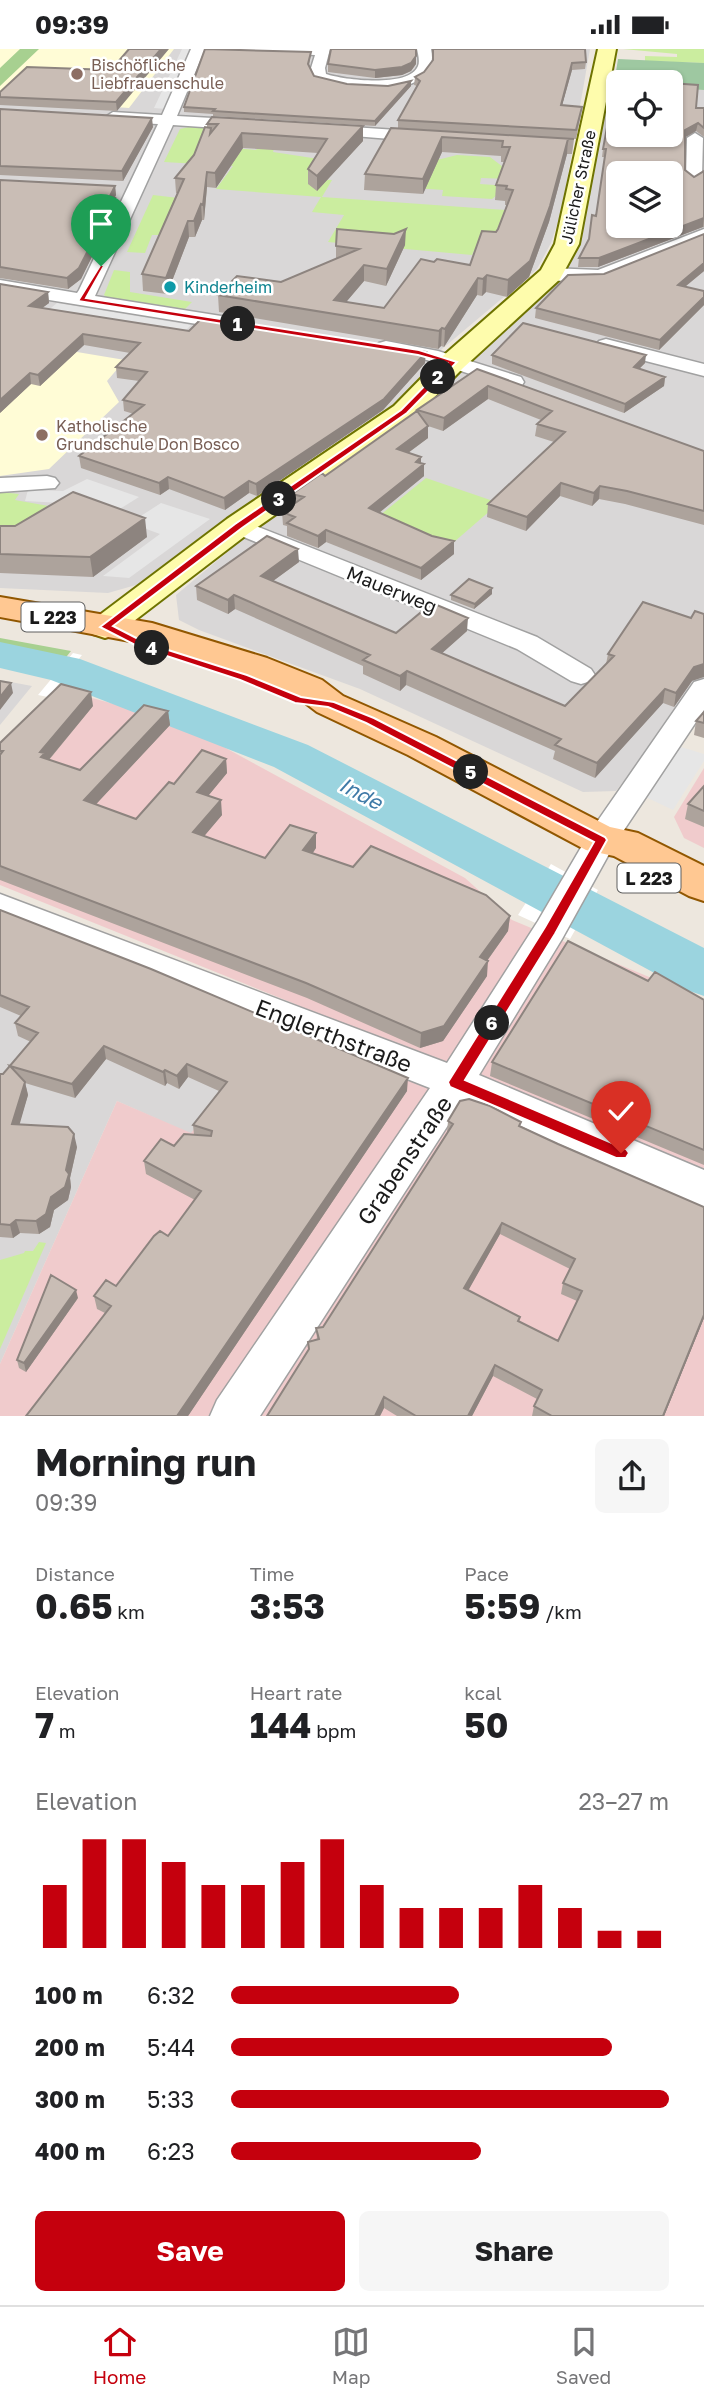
<!DOCTYPE html>
<html lang="en">
<head>
<meta charset="utf-8">
<style>
	:root { --surface:#fff; --page:#f6f6f6; --text:#202124; --muted:#757577; --line:#e0e0e0; --accent:#c5000d }
	body { margin:0; font-family:"Golos Text",sans-serif; background:var(--page); color:var(--text); height:100vh; display:flex; flex-direction:column; font-size:26px; white-space:nowrap }
	* { box-sizing:border-box; margin:0 }
	p { font-size:23px; color:var(--muted) }
	.icon { flex:none; width:38px; height:38px; fill:none; stroke:currentColor; stroke-width:2; stroke-linecap:round; stroke-linejoin:round }
	.map { position:relative; height:1367px; overflow:hidden }
	.panel { display:flex; flex-direction:column; background:var(--surface); flex:1 }
	.panel>* { flex:none }
	.fabs { position:absolute; left:606px; top:21px; display:grid; gap:14px }
	.fabs a { display:grid; place-items:center; width:77px; height:77px; border-radius:10px; background:var(--surface); box-shadow:0 2px 5px #0004; font-size:35px }
	.pin { position:absolute; display:grid; place-items:center; width:60px; height:60px; color:#fff; margin:-72px -30px; border-radius:50% 50% 50% 0; rotate:-45deg; box-shadow:0 0 7px #0007 }
	.pin .icon { rotate:45deg }
	.km { position:absolute; width:35px; height:35px; margin:-18px; border-radius:50%; background:#222; color:#fff; font-size:19px; line-height:35px; text-align:center }
	.round { display:grid; place-items:center; flex:none; width:74px; height:74px; border-radius:10px; background:var(--page) }
	.overview { display:flex; align-items:center; justify-content:space-between; height:119px; padding:0 35px }
	h1 { font-size:38px; font-weight:700; line-height:52px }
	.stats { display:grid; grid-template-columns:repeat(3,1fr); gap:10px; height:119px; padding:7px 35px }
	.stats div { display:grid; align-content:center }
	.stats b { font-size:35px; font-weight:700 }
	.stats small { font-size:19px; font-weight:400 }
	.stats p { font-size:19px }
	.chart { height:196px; padding:14px 35px }
	.chart p { display:flex; justify-content:space-between }
	.chart svg { width:100%; height:126px; margin-top:7px; stroke:var(--accent); stroke-width:6 }
	.action { display:flex; gap:14px; margin-top:auto; padding:14px 35px }
	.action a { flex:1; height:80px; border-radius:10px; background:var(--accent); color:#fff; font-size:28px; font-weight:700; line-height:80px; text-align:center }
	.action a+a { background:var(--page); color:var(--text) }
	ul { padding:0 35px; list-style:none; font-size:23px }
	li { display:grid; grid-template-columns:112px 84px 1fr; align-items:center; height:52px }
	li i { height:18px; border-radius:9px; background:var(--accent) }
	.status { display:flex; justify-content:space-between; align-items:center; height:49px; padding:0 35px; background:var(--surface); direction:ltr }
	.status svg { height:19px; fill:currentColor }
	.dock { display:flex; justify-content:space-around; align-items:center; height:98px; border-top:2px solid var(--line); background:var(--surface); font-size:19px; color:var(--muted) }
	.dock a { display:grid; justify-items:center; gap:4px }
	.dock .on { color:var(--accent) }
	.map>svg:first-child { display:block }
	.residential { fill:#d9d7d7; fill-rule:evenodd }
	.commercial { fill:#f0cbcc }
	.education { fill:#fffcd6 }
	.grass { fill:#cbed9f }
	.forest { fill:#a7d090 }
	.cemetery { fill:#9ec8a1 }
	.parking { fill:#e6e6e6 }
	.pier { fill:#fff }
	.lines { fill:none; stroke-linecap:round; stroke-linejoin:round }
	.river { fill:#9bd4df; fill-rule:evenodd }
	.street-casing { stroke:#a1a1a1; stroke-width:3 }
	.secondary-casing { stroke:#6e7300; stroke-width:4 }
	.primary-casing { stroke:#915700; stroke-width:4 }
	.street { fill:#fff; fill-rule:evenodd }
	.secondary { fill:#fefcac; fill-rule:evenodd }
	.primary { fill:#ffc892; fill-rule:evenodd }
	.wall { fill:#ada39c; fill-rule:evenodd }
	.shaded-wall { fill:#8d847f }
	.building { fill:#c9bdb5; stroke:#8d847f; stroke-width:2; fill-rule:evenodd }
	.route { fill:#c5000d; stroke:#fff; stroke-width:2 }
	.education-dot { fill:#8d6e63; stroke:#fff; stroke-width:2.5 }
	.culture-dot { fill:#0f9aa8; stroke:#fff; stroke-width:2.5 }
	.labels { text-anchor:middle; dominant-baseline:central; stroke-width:5; stroke-linejoin:round; paint-order:stroke }
	.far-education-label { font-size:16px; fill:#785e54; stroke:#fff; text-anchor:start }
	.far-street-label { font-size:16px; fill:#1a1a1a; stroke:#fff }
	.far-culture-label { font-size:16px; fill:#0d838f; stroke:#fff; text-anchor:start }
	.shield { fill:#fff; stroke:#5f5f5f; stroke-width:2 }
	.shield-label { font-size:18px; font-weight:bold; fill:#1a1a1a }
	.street-label { font-size:19px; fill:#1a1a1a; stroke:#fff }
	.water-label { font-size:21px; font-style:italic; fill:#3f7aa7; stroke:#fff }
	.near-street-label { font-size:23px; fill:#1a1a1a; stroke:#fff }
</style>
</head>
<body>
<div class="status"><b>09:39</b><svg viewBox="0 0 49 12"><path d="M0 12V9h3v3zM5 12V6h3v6zM10 12V3h3v9zM15 12V0h3v12zM26 1h20v11H26zM47 4h2v5h-2z"/></svg></div>
<div class="map">
<svg width="704" height="1367" viewBox="0 0 704 1367">
	<rect width="100%" height="100%" fill="#ede7de"/>
	<path class="residential" d="M0 0H590L562 160 551 194 537 220 442 300 393 360 150 532 108 544 0 539Z
		M614 35H618V86H670V39L704 41V628L616 742 583 743 360 640 199 581 179 571 176 546 260 476 466 312 562 230 580 196 597 95ZM618 124H670V177H618Z
		M0 631 32 637 0 676Z
		M0 864 275 981 191 1085 117 1052 0 1315Z"/>
	<path class="commercial" d="M62 641 174 671 465 829 512 871 654 930 704 958V1367H0V1315L117 1052 191 1084 295 955 0 836V715Z
		M704 719V799L684 789 674 768Z"/>
	<path class="education" d="M0 0H174L129 59 0 50Z
		M17 293 125 311 107 332 119 353 49 420 0 427V307Z"/>
	<path class="grass" d="M623 0H704V14L645 12V7L677 8V5Z
		M189 78 213 79 234 99 256 101 260 96 275 97 273 103 319 110 314 130 332 131 322 148 505 161 491 195 478 193 472 206 328 193 344 166 312 163 321 148 216 140 233 117 164 113 180 80Z
		M457 106 490 108 511 124 509 130 481 129 480 135 509 137 492 150 442 147 443 141 374 136 388 107 441 110Z
		M153 146 187 150 165 186H152L145 204 127 203Z
		M114 221 130 223V243L192 253 185 260 106 248 104 246Z
		M426 429 499 454 446 500 374 471Z
		M0 443 19 445 15 451 71 461 0 494Z
		M39 1193 46 1194 0 1300V1211L24 1204 25 1202H33Z"/>
	<path class="forest" d="M20 0H39L0 37V19Z
		M0 589 71 602 63 612 0 601Z"/>
	<path class="cemetery" d="M618 10 704 14V41L670 39V33L614 35Z"/>
	<path class="parking" d="M182 0H193L166 60 154 59Z
		M57 254 191 276 176 291 40 268Z
		M87 430 139 448 107 468 61 454 25 452 28 441 63 442Z
		M161 454 210 470 129 529 103 527 160 485 130 474Z
		M668 694 704 705V712L673 761 633 742Z"/>
	<path class="pier" d="M73 604 82 606 48 648 38 646Z
		M551 815 598 841 570 890 518 866Z"/>
	<g class="lines">
		<path class="river" d="M0 593 80 610 308 696 704 899V947L684 940 274 718 51 631 0 619Z"/>
		<g class="street-casing">
			<path id="street" d="M191 0H330L325 19 326 25C344 31 409 39 418 17 420 12 418 5 417 0H431C443 54 344 41 315 30L311 19 315 6 204 2 177 67 248 71 256 76 248 81 173 76 95 247 240 270 247 272 250 276 247 280 240 282 0 243V231L77 244 79 241 158 75 113 73 105 68 113 63 162 66Z
				M322 76 427 83 435 88 427 93 317 84 314 81Z
				M695 84 703 89 702 129 694 134 686 129 687 89Z
				M704 180V191L602 232 587 234 551 231 542 225 551 219 598 221Z
				M606 290 704 315V327L599 300 596 296 599 292Z
				M386 292 438 302 521 328 524 333 521 338 513 339 427 311 379 302 376 298 379 294Z
				M47 427 55 429 59 434 55 439 0 443V429Z
				M238 470 537 588 591 620 595 626 591 632 581 635 571 632 517 600 229 482 226 477 229 472Z
				M704 630V661L614 796 562 890 479 1026 704 1121V1158L463 1053 260 1367H210L217 1351 430 1039 0 870V845L447 1014 538 872 590 783 694 633Z"/>
		</g>
		<g class="secondary-casing">
			<path id="secondary" d="M598 0H616L579 195 560 230 463 319 414 369 249 484 117 585 105 589 93 585 87 578 93 571 227 470 394 357 443 307 541 221 555 195Z"/>
		</g>
		<g class="primary-casing">
			<path id="primary" d="M0 548 152 574 267 609 322 631 343 647 436 688 610 778 638 784 704 817V852L689 847 614 807 586 801 408 706 317 663 296 647 241 625 146 595 0 568Z"/>
		</g>
		<use href="#street" class="street"/>
		<use href="#secondary" class="secondary"/>
		<use href="#primary" class="primary"/>
	</g>
	<path class="wall" d="M129 0 117 62 0 56V43L111 21Z
		M311 3 309 17 314 27 347 35 388 37 411 32V37L375 77 213 67V65L184 63V58Z
		M433 12 586 13 585 20 572 21 562 56 581 66 576 90 398 79V71L417 37 414 36 415 28 424 23Z
		M328 15H416L411 22 402 26 375 29 328 23Z
		M696 59H704V88L696 82 685 88V121L694 128 704 122V178H703L598 218H578L579 209 589 190 596 167 605 108H602L603 100Z
		M0 60 153 78 123 132 0 126Z
		M207 75 363 92 317 142 308 135V120L318 104 243 99 216 139 207 138 204 171H202L195 188H189L167 245 143 242 142 225 177 144H176L175 129 194 106 207 78Z
		M391 79 574 90 572 105H567L549 173 529 228 507 248 486 243 482 247 477 246 444 298 441 297 438 300 219 263 218 246 281 233 336 210V197L405 196 386 237 364 232 346 253 384 259 434 213 470 216 498 180 507 156H505V152L495 151 496 136 505 113H501V107L442 103 423 145 364 141 365 125Z
		M0 131 115 137 116 146 114 149 116 159 81 230 68 240 0 229Z
		M704 185V222L685 238 704 242V256L659 301 535 269 536 259 604 225Z
		M48 243 49 254 42 259 189 282 425 314 383 361 257 447 249 444 225 461 169 440 160 446 81 419 79 407 134 365 124 362 123 351 139 332 117 329 116 318 130 304 84 296 40 337 31 335 0 364Z
		M492 306 645 314 639 320 665 328 664 337 624 364 492 315Z
		M477 320 704 402V476L625 455 599 450 592 457 560 447 526 482 487 468 488 455 554 393 535 387 537 375 541 371 488 350 443 382 428 377V389L408 404 421 414 424 415V427L379 464 432 487 454 492V505L421 531 326 493 318 499 287 487V477L283 476 282 463 292 456V445L325 427Z
		M0 477 147 488 93 528 0 524Z
		M299 513 273 532 396 584 467 582 442 604 565 657 606 615 608 605 691 569 692 632 674 658 663 654 595 729 553 710 555 702 406 636 400 642 363 625V617L235 560 228 565 197 551 196 537Z
		M492 539V545L474 560 451 551V546Z
		M93 657 49 711 80 721 168 662 170 676 96 755 136 770 174 735 226 710 227 724 208 747 222 766 204 787 265 809 316 799 313 804 353 818 510 867 508 882 487 912V927L443 992 420 999 307 949 0 831V694Z
		M704 663V689L694 686 696 672Z
		M704 737V778L685 770 688 755Z
		M0 861 407 1042 188 1367H26L105 1264 97 1260 94 1247 116 1237 168 1187 195 1151 146 1125 144 1112 194 1086 193 1076 219 1042 188 1028 179 1040 167 1034 165 1037 106 1010 75 1049 25 1034 28 1046 19 1075 77 1098 70 1129 71 1138 68 1151 54 1161 50 1178 39 1185 20 1184 13 1189 0 1188V1025H3L31 993 18 987 15 974 21 967 0 958Z
		M648 932 704 951V1116L490 1027 492 1013Z
		M448 1072 521 1077 558 1095 704 1158V1269L664 1367H532L534 1357 537 1350 493 1327 472 1367H397L384 1359 380 1367H267L308 1302V1293L317 1290 316 1279 323 1278 447 1084ZM500 1185 570 1220 563 1234 561 1245 577 1252 558 1292 519 1272 520 1268 468 1241Z
		M78 1249 26 1323 19 1319 17 1311Z"/>
	<path class="shaded-wall" d="M161 0H169L117 62 116 53Z
		M416 7V15L411 22 402 26 375 29V21Z
		M572 14V21L560 64 561 56Z
		M411 32V37L375 77V72Z
		M152 69 153 78 123 132 122 122Z
		M698 74 696 82 684 89 685 81Z
		M363 77V92L317 142V127Z
		M242 84 243 99 216 139 215 124Z
		M442 88V103L423 145V130Z
		M568 90 567 105 549 173 529 228 507 248 508 231Z
		M207 123V138L204 171 203 156Z
		M115 137 116 146 110 159 109 149Z
		M115 149 116 159 81 230 68 240 67 229Z
		M201 155 202 171 195 188 194 172Z
		M704 169 703 178 598 218 599 209Z
		M188 172 189 188 167 245 166 229Z
		M406 180 405 196 386 237 387 220Z
		M704 214V222L676 245 678 236Z
		M364 216V232L336 265 334 251Z
		M487 226 486 243 482 247 483 230Z
		M478 229 477 246 444 298 445 280Z
		M48 243 49 254 30 268 29 257Z
		M704 248V256L659 301 660 291Z
		M442 279 441 297 438 300 439 282Z
		M83 285 84 296 40 337 38 326Z
		M426 303 425 314 383 361 257 447 256 435Z
		M646 306 645 314 632 327 634 318Z
		M30 324 31 335 0 364V351Z
		M665 328 664 337 624 364 625 355Z
		M488 337V350L443 382 444 369Z
		M428 377V389L397 412V400Z
		M421 408V418L424 415V427L369 472V459Z
		M168 428 169 440 160 446 159 434Z
		M249 432V444L225 461 224 449Z
		M561 434 560 447 526 482 527 468Z
		M600 437 599 450 592 457 594 444Z
		M145 469 147 488 93 528 90 508Z
		M326 481V493L318 499V487Z
		M454 492V505L421 531V519Z
		M298 500 299 513 262 540 261 527Z
		M492 539V545L474 560 475 555Z
		M234 546 235 560 228 565V551Z
		M468 569 467 582 431 614 432 600Z
		M704 615V628L692 632 674 658 676 644 694 618Z
		M407 622 406 636 400 642V627Z
		M11 634 13 644 0 661V648Z
		M665 640 663 654 595 729 597 714Z
		M91 643 93 657 46 714 47 719 40 703Z
		M168 662 170 676 86 766 84 751Z
		M226 710 227 724 199 758 197 743Z
		M221 751 222 766 195 798 193 783Z
		M316 784V799L304 816 303 801Z
		M510 867 508 882 479 923 480 908Z
		M488 912 487 927 443 992 420 999 421 984Z
		M104 997 106 1010 75 1049 72 1035Z
		M187 1015 188 1028 179 1040 177 1027Z
		M165 1021 167 1034 165 1037 163 1023Z
		M408 1029 407 1042 188 1367H177Z
		M25 1033 28 1046 16 1088 12 1075Z
		M74 1085 77 1098 70 1129 71 1138 68 1151 54 1161 50 1178 39 1185 36 1172 66 1121Z
		M16 1171 20 1184 13 1189 10 1176Z
		M502 1174 500 1185 463 1251 464 1239Z
		M76 1241 78 1249 26 1323 24 1314Z
		M704 1266V1269L664 1367H663Z
		M495 1316 493 1327 472 1367H468Z
		M384 1348V1359L380 1367H375Z"/>
	<path class="building" d="M129 0H161L116 53 0 48V43L27 18 111 21Z
		M205 0 311 3 308 15 314 27 347 35 388 37 411 32 375 72 213 62 215 60 184 58Z
		M331 0H416V7L411 14 402 18 375 21 328 15Z
		M433 0H585L586 13 572 14 561 56 582 58 576 81 398 71 420 32 415 28 424 23 433 11Z
		M616 30 659 33H618V86H670V34L698 36 696 59H704V79L698 74 685 81V121L694 128 704 122V169L599 209H579L589 190 592 166 596 167 606 100H603ZM618 124H670V177H618Z
		M0 60 152 69 122 122 0 117Z
		M212 68 363 77 317 127 308 120 327 90 242 84 215 124 207 123 203 156 201 155 194 172H188L166 229 142 225 184 130 175 129 194 106 205 78 211 79 210 85 218 75H207Z
		M391 79 574 90H568L550 157 530 212 508 231 487 226 483 230 478 229 445 280 442 279 439 282 218 246 237 227 281 233 359 200 336 197 337 180 394 185 406 180 387 220 364 216 334 251 384 259 421 210 434 213 437 210 470 216 482 182 496 183 498 180 513 141 506 140 507 137 496 136 510 98H502L503 92 442 88 423 130 365 125Z
		M0 131 115 137 109 149H115L79 219 67 229 0 218Z
		M704 185V214L678 236 704 242V248L660 291 536 259 568 226 604 225Z
		M0 235 48 243 29 257 189 282 203 268 426 303 384 350 256 435 249 432 224 449 168 428 159 434 79 407 144 356 123 351 147 323 116 318 140 294 83 285 38 326 30 324 0 351Z
		M523 274 646 306 634 318 665 328 625 355 492 306Z
		M477 320 704 402V462L627 442 600 437 594 444 561 434 527 468 488 455 565 383 537 375 552 362 488 337 444 369 417 361Z
		M417 362 428 377 397 400 421 408 416 413 424 415 369 459 432 487 454 492 421 519 326 481 318 487 287 474 295 468 282 463 304 448 292 445 322 424 325 427Z
		M73 443 145 469 90 508 0 505V477H15Z
		M267 487 298 500 261 527 396 584 432 554 468 569 432 600 565 657 614 607 608 605 643 553 691 569 695 562 704 565V615L694 618 676 644 665 640 597 714 555 696 561 690 407 622 400 627 363 611 370 606 234 546 228 551 196 537Z
		M469 530 492 539 475 555 451 546Z
		M0 632 11 634 0 648Z
		M61 635 91 643 40 703 45 704 41 708 80 721 144 656 168 662 84 751 136 770 169 733 174 735 202 701 226 710 197 743 221 751 193 783 265 809 290 776 316 784 303 801 353 818 371 797 486 846 510 867 480 908 488 912 444 977 421 984 306 934 0 817V706L3 702H0V694Z
		M704 663V674L696 672Z
		M704 737V762L688 755Z
		M0 861 151 920 408 1029 177 1367H26L111 1257 94 1247 106 1231 116 1237 154 1187 160 1182 168 1187 201 1142 144 1112 161 1090 174 1097 184 1085 211 1087 212 1082 193 1076 227 1033 187 1015 177 1027 165 1021 163 1023 104 997 72 1035 10 1017 25 1033 12 1075 68 1078 74 1085 66 1121 69 1125 65 1138 51 1148 46 1165 36 1172 16 1171 10 1176 0 1175V1025H3L38 984 15 974 29 958 0 946Z
		M568 892 648 932 655 923 704 951V1101L492 1013Z
		M469 1050 490 1057 521 1073 519 1077 558 1095 704 1158V1266L663 1367H552L534 1357 542 1341 495 1316 468 1367H416L384 1348 375 1367H267L309 1300 308 1293 319 1290 316 1279 323 1278 453 1075 448 1072 460 1052ZM502 1174 575 1210 563 1234 582 1242 558 1292 518 1272 520 1268 464 1239Z
		M51 1226 76 1241 24 1314 17 1311Z"/>
	<path class="route" d="M101 215 104 217 86 249 419 301 457 313 407 364 242 479 113 577 146 594 247 626 301 648 334 653 374 669 605 788 607 791 555 885 465 1031 626 1100 629 1104 626 1109H616L450 1038 448 1033 545 878 594 793 366 674 328 658 295 654 240 631 139 598 100 578 235 475 401 361 447 314 418 306 78 252Z"/>
	<g class="education-dot">
		<circle cx="77" cy="25" r="7"/>
		<circle cx="42" cy="386" r="7"/>
	</g>
	<circle class="culture-dot" cx="170" cy="238" r="7"/>
	<g class="labels">
		<g class="far-education-label">
			<text x="91" y="16">Bischöfliche<tspan x="91" dy="18">Liebfrauenschule</tspan></text>
			<text x="56" y="377">Katholische<tspan x="56" dy="18">Grundschule Don Bosco</tspan></text>
		</g>
		<g class="far-street-label">
			<text transform="translate(578 138) rotate(-78)">Jülicher Straße</text>
		</g>
		<g class="far-culture-label">
			<text x="184" y="238">Kinderheim</text>
		</g>
		<g class="shield">
			<rect x="21.5" y="553.5" width="63" height="29" rx="5"/>
			<rect x="617.5" y="814.5" width="63" height="29" rx="5"/>
		</g>
		<g class="shield-label">
			<text x="53" y="568">L 223</text>
			<text x="649" y="829">L 223</text>
		</g>
		<g class="street-label">
			<text transform="translate(392 540) rotate(22)">Mauerweg</text>
		</g>
		<g class="water-label">
			<text transform="translate(361 744) rotate(28)">Inde</text>
		</g>
		<g class="near-street-label">
			<text transform="translate(334 986) rotate(21)">Englerthstraße</text>
			<text transform="translate(404 1111) rotate(-56)">Grabenstraße</text>
		</g>
	</g>
</svg>
<div class="fabs">
<a><svg class="icon" aria-label="locate" viewBox="0 0 24 24"><circle cx="12" cy="12" r="6"/><path d="M12 2v4M12 18v4M2 12h4M18 12h4"/></svg></a>
<a><svg class="icon" aria-label="layers" viewBox="0 0 24 24"><path d="M12 4l9 5-9 5-9-5zM3 14l9 5 9-5"/></svg></a>
</div>
<div class="pin" style="left:101px;top:217px;background:#1e9e55"><svg class="icon" aria-label="arrive" viewBox="0 0 24 24"><path d="M6 21V4h12l-3 4 3 4H6"/></svg></div>
<div class="pin" style="left:621px;top:1104px;background:#d93025"><svg class="icon" aria-label="check" viewBox="0 0 24 24"><path d="M5 12l5 5 9-10"/></svg></div>
<b class="km" style="left:238px;top:275px">1</b>
<b class="km" style="left:438px;top:328px">2</b>
<b class="km" style="left:279px;top:450px">3</b>
<b class="km" style="left:152px;top:599px">4</b>
<b class="km" style="left:471px;top:723px">5</b>
<b class="km" style="left:492px;top:974px">6</b>
</div>
<section class="panel">
<div class="overview"><div><h1>Morning run</h1><p>09:39</p></div><a class="round"><svg class="icon" aria-label="share" viewBox="0 0 24 24"><path d="M12 15V3M7 8l5-5 5 5M5 13v7h14v-7"/></svg></a></div>
<div class="stats">
<div><p>Distance</p><b>0.65<small> km</small></b></div>
<div><p>Time</p><b>3:53</b></div>
<div><p>Pace</p><b>5:59<small> /km</small></b></div>
</div>
<div class="stats">
<div><p>Elevation</p><b>7<small> m</small></b></div>
<div><p>Heart rate</p><b>144<small> bpm</small></b></div>
<div><p>kcal</p><b>50</b></div>
</div>
<div class="chart"><p><span>Elevation</span>23–27 m</p>
<svg viewBox="0 0 160 44" preserveAspectRatio="none"><path d="M5 44V22M15 44V6M25 44V6M35 44V14M45 44V22M55 44V22M65 44V14M75 44V6M85 44V22M95 44V30M105 44V30M115 44V30M125 44V22M135 44V30M145 44V38M155 44V38"/></svg>
</div>
<ul>
<li><b>100 m</b>6:32<i style="width:52%"></i></li>
<li><b>200 m</b>5:44<i style="width:87%"></i></li>
<li><b>300 m</b>5:33<i style="width:100%"></i></li>
<li><b>400 m</b>6:23<i style="width:57%"></i></li>
</ul>
<div class="action"><a>Save</a><a>Share</a></div>
</section>
<nav class="dock">
<a class="on"><svg class="icon" aria-label="home" viewBox="0 0 24 24"><path d="M3 11l9-7 9 7M6 9v11h12V9"/></svg>Home</a>
<a><svg class="icon" aria-label="map" viewBox="0 0 24 24"><path d="M3 6l6-2 6 2 6-2v14l-6 2-6-2-6 2zM9 4v14M15 6v14"/></svg>Map</a>
<a><svg class="icon" aria-label="saved" viewBox="0 0 24 24"><path d="M7 4h10v16l-5-4-5 4z"/></svg>Saved</a>
</nav>
</body>
</html>
